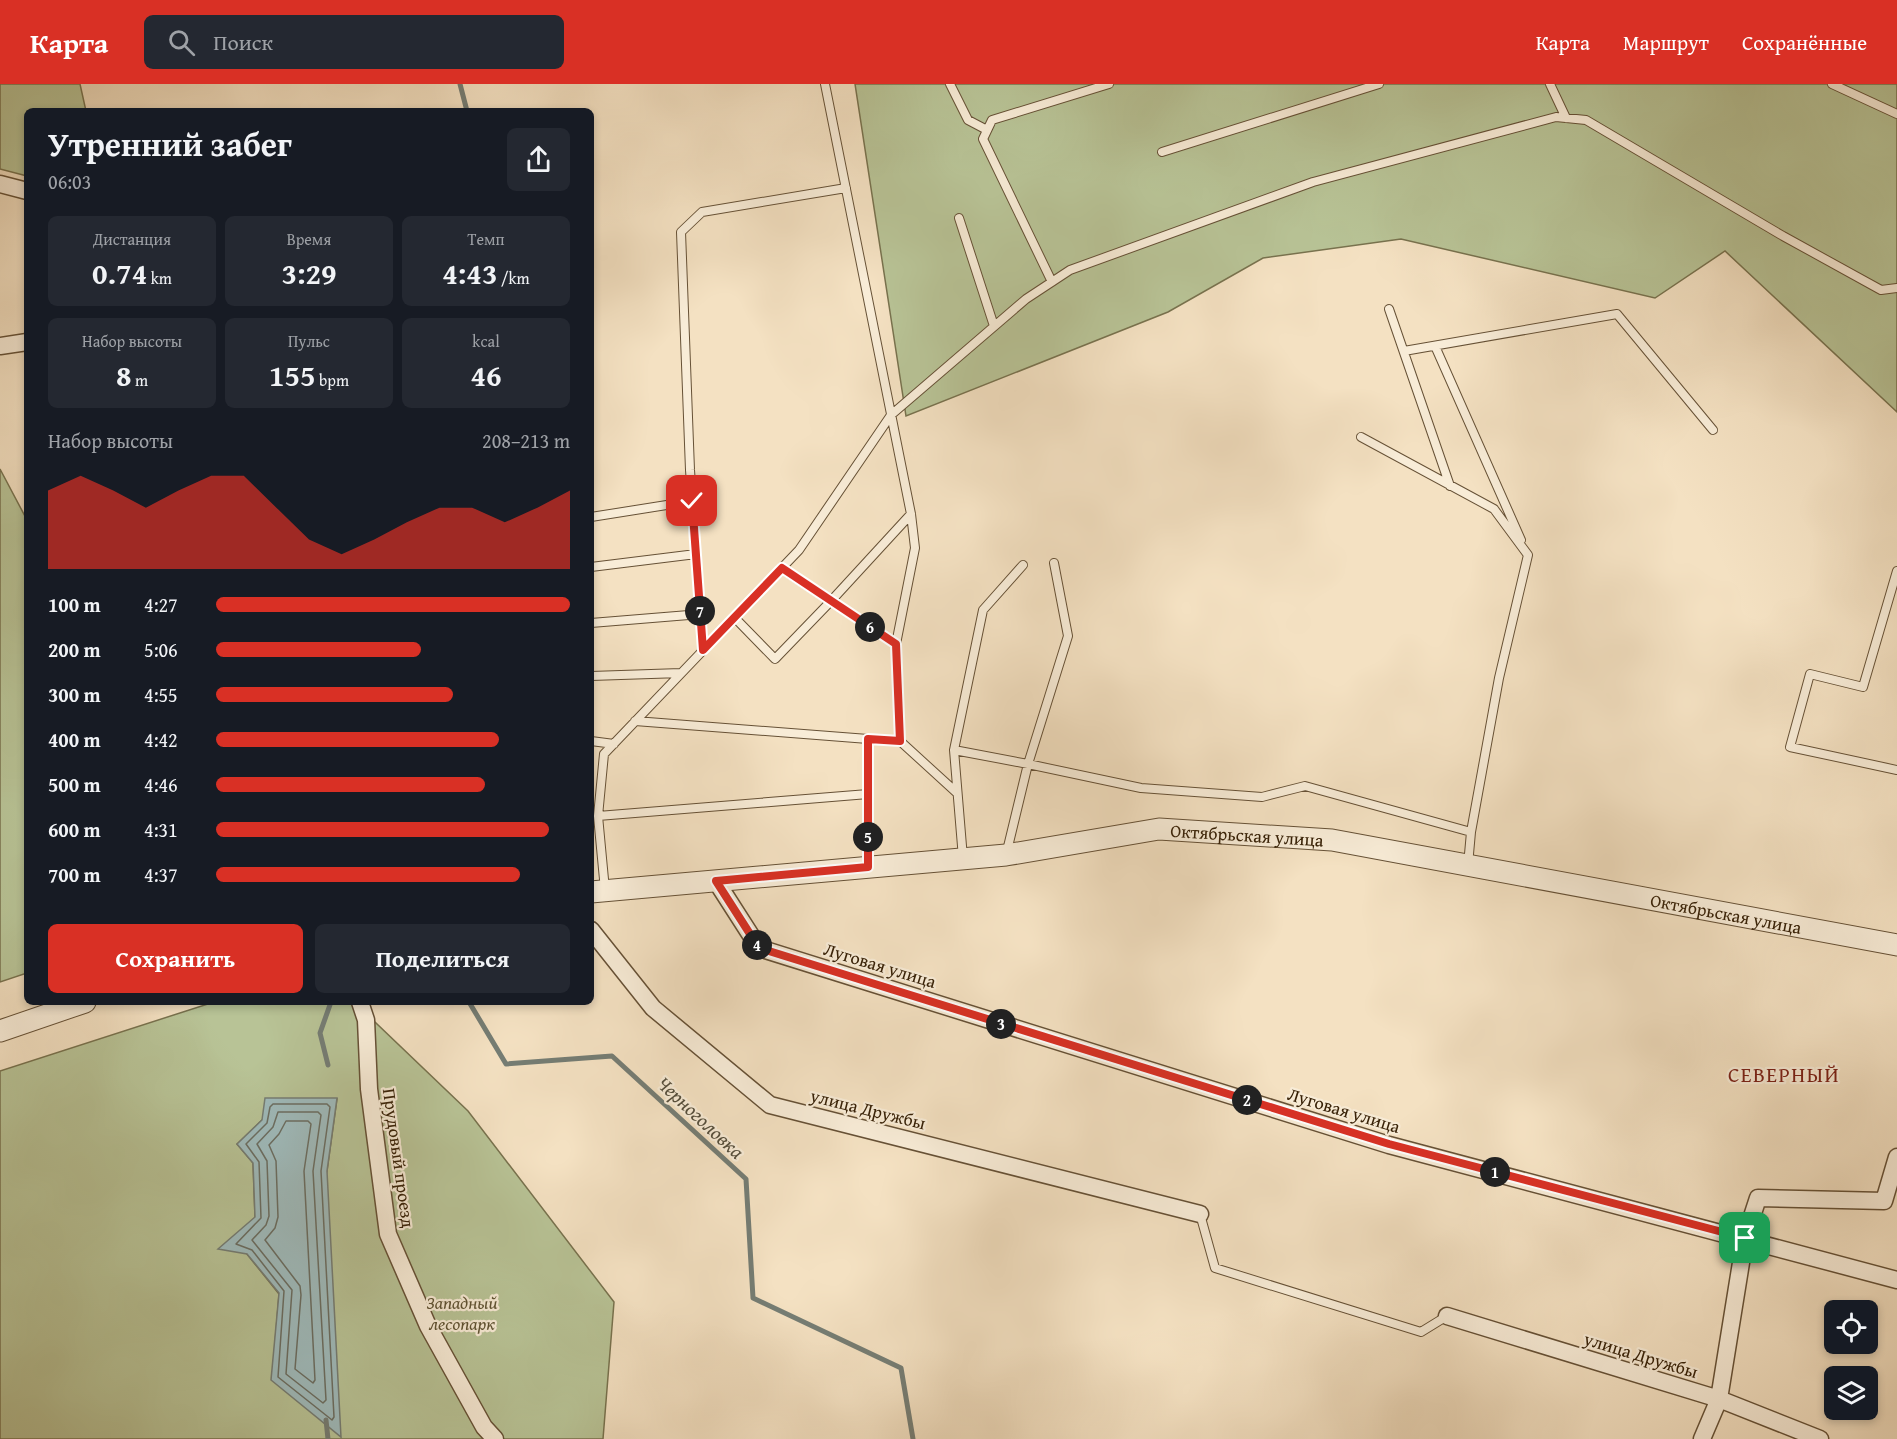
<!DOCTYPE html>
<html lang="ru">
<head>
<meta charset="utf-8">
<style>
	:root { --surface:#171b24; --page:#242831; --text:#f1f3f6; --muted:#9ea1a6; --accent:#d93025 }
	body { margin:0; font-family:"Gentium Book Plus",serif; background:var(--page); color:var(--text); height:100vh; display:flex; flex-direction:column; font-size:22px; white-space:nowrap }
	* { box-sizing:border-box; margin:0 }
	p { font-size:20px; color:var(--muted) }
	.icon { flex:none; width:33px; height:33px; fill:none; stroke:currentColor; stroke-width:2; stroke-linecap:round; stroke-linejoin:round }
	.map { position:relative; flex:1; overflow:hidden }
	.side { position:absolute; left:24px; top:24px; width:570px; height:897px; display:flex; flex-direction:column; background:var(--surface); border-radius:9px; box-shadow:0 3px 9px #0003 }
	.side>* { flex:none }
	.tools { position:absolute; left:1824px; top:1216px; display:grid; gap:12px }
	.tools a { display:grid; place-items:center; width:54px; height:54px; border-radius:9px; background:var(--surface); box-shadow:0 3px 9px #0003; font-size:30px }
	.pin { position:absolute; display:grid; place-items:center; width:51px; height:51px; color:#fff; margin:-26px; border-radius:12px; box-shadow:0 3px 9px #0006 }
	.km { position:absolute; width:30px; height:30px; margin:-15px; border-radius:50%; background:#222; color:#fff; font-size:16px; line-height:30px; text-align:center }
	.round { display:grid; place-items:center; flex:none; width:63px; height:63px; border-radius:9px; background:var(--page) }
	.summary { display:flex; align-items:center; justify-content:space-between; height:102px; padding:0 24px }
	h1 { font-size:33px; font-weight:700; line-height:45px }
	.figures { display:grid; grid-template-columns:repeat(3,1fr); gap:9px; height:102px; padding:6px 24px }
	.figures div { display:grid; align-content:center; border-radius:9px; background:var(--page); text-align:center }
	.figures b { font-size:30px; font-weight:700 }
	.figures small { font-size:16px; font-weight:400 }
	.figures p { font-size:16px }
	.chart { height:168px; padding:12px 24px }
	.chart p { display:flex; justify-content:space-between }
	.chart svg { width:100%; height:108px; margin-top:6px; fill:var(--accent); opacity:.7 }
	.cta { display:flex; gap:12px; margin-top:auto; padding:12px 24px }
	.cta a { flex:1; height:69px; border-radius:9px; background:var(--accent); color:#fff; font-size:24px; font-weight:700; line-height:69px; text-align:center }
	.cta a+a { background:var(--page); color:var(--text) }
	ul { padding:0 24px; list-style:none; font-size:20px }
	li { display:grid; grid-template-columns:96px 72px 1fr; align-items:center; height:45px }
	li i { height:15px; border-radius:8px; background:var(--accent) }
	header { display:flex; align-items:center; gap:36px; box-sizing:border-box; height:84px; padding:0 30px; background:var(--accent); color:#fff }
	header strong { font-size:28px }
	nav { display:flex; gap:33px; margin-inline-start:auto; font-size:21px }
	.search { width:420px; height:54px; background:var(--page); display:flex; align-items:center; gap:15px; box-sizing:border-box; padding:0 21px; border-radius:9px; color:var(--muted); font-size:22px }
	.map>svg:first-child { display:block }
	.green { fill:#b8c396; stroke:#78724e; stroke-width:1.5; fill-rule:evenodd }
	.water { fill:#9fbbbc; stroke:#757d74; stroke-width:1.5 }
	.lines { fill:none; stroke-linecap:round; stroke-linejoin:round }
	.shore { stroke:#6b6e62; stroke-width:1.5 }
	.stream { stroke:#757d74; stroke-width:5 }
	.service-casing { stroke:#665136; stroke-width:10 }
	.minor-casing { stroke:#665136; stroke-width:19 }
	.tertiary-casing { stroke:#665136; stroke-width:23 }
	.service { stroke:#f8ecd7; stroke-width:8 }
	.minor { stroke:#f8ecd7; stroke-width:16 }
	.tertiary { stroke:#f8ecd7; stroke-width:21 }
	.route-casing { stroke:#fff; stroke-width:12 }
	.route { stroke:#d93025; stroke-width:8 }
	.labels { text-anchor:middle; dominant-baseline:central; stroke-width:4.5; stroke-linejoin:round; paint-order:stroke }
	.street-label { font-size:18px; fill:#372107; stroke:#f8ecd7 }
	.park-label { font-size:18px; font-style:italic; fill:#5e5232; stroke:#f8ecd7 }
	.water-label { font-size:20px; font-style:italic; fill:#564f3d; stroke:#f8ecd7 }
	.quarter-label { font-size:21px; letter-spacing:1.5px; fill:#7a1f14; stroke:#f8ecd7 }
</style>
</head>
<body>
<header>
<strong>Карта</strong>
<div class="search"><svg class="icon" aria-label="search" viewBox="0 0 24 24"><circle cx="10" cy="10" r="6"/><path d="M15 15l6 6"/></svg>Поиск</div>
<nav><a>Карта</a><a>Маршрут</a><a>Сохранённые</a></nav>
</header>
<div class="map">
<svg width="1897" height="1355" viewBox="0 0 1897 1355">
	<rect width="100%" height="100%" fill="#f4e1c2"/>
	<filter id="stains"><feTurbulence type="fractalNoise" baseFrequency=".00333" numOctaves="4"/><feColorMatrix values="0 0 0 0 .2 0 0 0 0 .09 0 0 0 0 .02 0 0 0 .5 -.17"/></filter>
	<radialGradient id="worn" r=".72"><stop offset=".6" stop-color="#630" stop-opacity="0"/><stop offset="1" stop-color="#630" stop-opacity=".3"/></radialGradient>
	<path class="green" d="M0 0H80L86 27H27V92L0 85Z
		M855 0H1897V328L1725 167 1655 214 1401 155 1263 174 1168 228 906 332Z
		M0 385 27 436V889L0 898Z
		M214 918H354L468 1027 614 1218 603 1355H0V987ZM337 1015 327 1087 272 1296 279 1210 247 1170 255 1133 253 1079 237 1060 262 1036Z"/>
	<path class="water" d="M265 1014H337L327 1087 341 1353 271 1296 279 1209 247 1170 218 1165 255 1133 253 1079 237 1060 262 1036Z"/>
	<g class="lines">
		<path class="shore" d="M273 1020H327L330 1023 321 1087 334 1333 332 1336 278 1293 284 1207 252 1166 236 1160 261 1134 259 1078 246 1060 267 1039 270 1023Z
			M278 1028H318L321 1031 313 1087 326 1316 323 1319 286 1290 292 1206 252 1156 266 1141 269 1132 267 1077 257 1060 273 1043Z
			M286 1037H308L311 1040 304 1087 315 1296 313 1299 295 1285 301 1211 300 1202 265 1156 275 1144 278 1133 276 1077 269 1061 279 1050Z"/>
		<path class="stream" d="M460 0 467 27
			M469 918 506 980 612 972 746 1095 753 1214 901 1284 913 1355
			M328 981 320 949 331 918
			M326 1336 328 1355"/>
		<g class="service-casing">
			<path id="service" d="M825 0 911 430 915 464 896 560 900 657 868 655V783
				M950 0 968 36 987 46
				M1550 0 1566 34
				M1832 0 1897 30
				M1162 68 1379 0
				M959 134 994 242
				M1052 198 983 55 992 36 1109 0
				M1389 225 1450 402
				M1435 262 1521 456
				M1404 267 1617 230 1713 346
				M1361 353 1494 425 1528 471 1499 594 1471 748 1468 781
				M591 433 692 417
				M591 483 696 470
				M781 484 896 560
				M1897 487 1863 603 1810 590 1790 663 1897 686
				M734 533 775 575 831 517 911 430
				M591 539 701 530
				M703 566 690 386 681 148 702 128 846 104
				M591 592 681 589
				M635 637 868 655
				M591 657 614 660
				M900 657 957 709
				M954 666 1028 680 1141 704 1262 713 1305 702 1471 748
				M598 732 868 710
				M1006 771 1028 680 1068 552 1054 479
				M963 774 954 666 983 526 1023 481
				M605 806 598 732 604 670 799 466 891 331 1026 215 1070 186 1313 98 1556 33 1586 36 1783 152 1881 206 1897 204
				M1200 1130 1215 1184 1421 1248 1447 1232"/>
		</g>
		<g class="minor-casing">
			<path id="minor" d="M0 100 27 107
				M0 262 27 258
				M716 797 759 864 1389 1061 1897 1196
				M591 846 653 924 770 1021 1200 1130
				M360 918 366 936 369 1005 388 1150 428 1242 484 1343 495 1355
				M1447 1232 1719 1315 1820 1355
				M1702 1355 1719 1315 1745 1154 1758 1114 1884 1117 1897 1073"/>
		</g>
		<g class="tertiary-casing">
			<g id="tertiary">
				<path id="s1" d="M591 808 1006 771 1159 745 1332 756 1897 861"/>
				<path d="M0 947 85 918"/>
			</g>
		</g>
		<use href="#service" class="service"/>
		<use href="#minor" class="minor"/>
		<use href="#tertiary" class="tertiary"/>
	</g>
	<g class="lines">
		<g class="route-casing">
			<path id="route" d="M692 417 703 566 782 484 896 560 900 657 868 655V783L716 797 759 864 1389 1060 1745 1154"/>
		</g>
		<use href="#route" class="route"/>
	</g>
	<g class="labels">
		<g class="street-label">
			<text stroke="none"><textPath href="#s1" startOffset="660">Октябрьская улица</textPath></text>
			<text stroke="none"><textPath href="#s1" startOffset="1146">Октябрьская улица</textPath></text>
			<text transform="translate(880 881) rotate(17)">Луговая улица</text>
			<text transform="translate(868 1025) rotate(14)">улица Дружбы</text>
			<text transform="translate(1344 1026) rotate(17)">Луговая улица</text>
			<text transform="translate(399 1074) rotate(82)">Прудовый проезд</text>
			<text transform="translate(1641 1271) rotate(17)">улица Дружбы</text>
		</g>
		<g class="park-label">
			<text x="462" y="1218">Западный<tspan x="462" dy="21">лесопарк</tspan></text>
		</g>
		<g class="water-label">
			<text transform="translate(701 1033) rotate(43)">Черноголовка</text>
		</g>
		<g class="quarter-label">
			<text x="1784" y="990">СЕВЕРНЫЙ</text>
		</g>
	</g>
	<rect width="100%" height="100%" filter="url(#stains)"/>
	<rect width="100%" height="100%" fill="url(#worn)"/>
</svg>
<div class="tools">
<a><svg class="icon" aria-label="locate" viewBox="0 0 24 24"><circle cx="12" cy="12" r="6"/><path d="M12 2v4M12 18v4M2 12h4M18 12h4"/></svg></a>
<a><svg class="icon" aria-label="layers" viewBox="0 0 24 24"><path d="M12 4l9 5-9 5-9-5zM3 14l9 5 9-5"/></svg></a>
</div>
<div class="pin" style="left:1745px;top:1154px;background:#1e9e55"><svg class="icon" aria-label="arrive" viewBox="0 0 24 24"><path d="M6 21V4h12l-3 4 3 4H6"/></svg></div>
<div class="pin" style="left:692px;top:417px;background:#d93025"><svg class="icon" aria-label="check" viewBox="0 0 24 24"><path d="M5 12l5 5 9-10"/></svg></div>
<b class="km" style="left:1495px;top:1088px">1</b>
<b class="km" style="left:1247px;top:1016px">2</b>
<b class="km" style="left:1001px;top:940px">3</b>
<b class="km" style="left:757px;top:861px">4</b>
<b class="km" style="left:868px;top:753px">5</b>
<b class="km" style="left:870px;top:543px">6</b>
<b class="km" style="left:700px;top:527px">7</b>
<section class="side">
<div class="summary"><div><h1>Утренний забег</h1><p>06:03</p></div><a class="round"><svg class="icon" aria-label="share" viewBox="0 0 24 24"><path d="M12 15V3M7 8l5-5 5 5M5 13v7h14v-7"/></svg></a></div>
<div class="figures">
<div><p>Дистанция</p><b>0.74<small> km</small></b></div>
<div><p>Время</p><b>3:29</b></div>
<div><p>Темп</p><b>4:43<small> /km</small></b></div>
</div>
<div class="figures">
<div><p>Набор высоты</p><b>8<small> m</small></b></div>
<div><p>Пульс</p><b>155<small> bpm</small></b></div>
<div><p>kcal</p><b>46</b></div>
</div>
<div class="chart"><p><span>Набор высоты</span>208–213 m</p>
<svg viewBox="0 0 160 44" preserveAspectRatio="none"><path d="M0 44V12L10 6L20 12L30 19L40 12L50 6L60 6L70 19L80 32L90 38L100 32L110 25L120 19L130 19L140 25L150 19L160 12V44z"/></svg>
</div>
<ul>
<li><b>100 m</b>4:27<i style="width:100%"></i></li>
<li><b>200 m</b>5:06<i style="width:58%"></i></li>
<li><b>300 m</b>4:55<i style="width:67%"></i></li>
<li><b>400 m</b>4:42<i style="width:80%"></i></li>
<li><b>500 m</b>4:46<i style="width:76%"></i></li>
<li><b>600 m</b>4:31<i style="width:94%"></i></li>
<li><b>700 m</b>4:37<i style="width:86%"></i></li>
</ul>
<div class="cta"><a>Сохранить</a><a>Поделиться</a></div>
</section>
</div>
</body>
</html>
